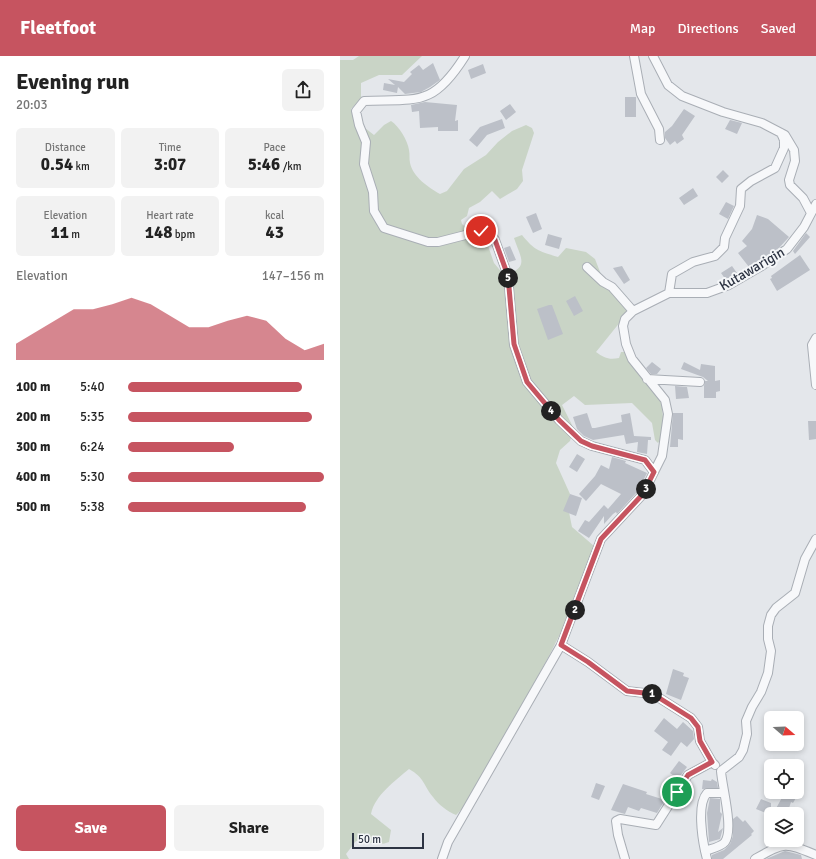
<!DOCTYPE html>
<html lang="en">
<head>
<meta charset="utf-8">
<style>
	:root { --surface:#fff; --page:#f2f2f2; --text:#222; --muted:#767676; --accent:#c65460 }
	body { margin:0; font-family:Signika,sans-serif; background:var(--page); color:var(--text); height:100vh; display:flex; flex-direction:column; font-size:15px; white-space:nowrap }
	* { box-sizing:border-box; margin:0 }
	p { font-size:13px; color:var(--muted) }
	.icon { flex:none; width:22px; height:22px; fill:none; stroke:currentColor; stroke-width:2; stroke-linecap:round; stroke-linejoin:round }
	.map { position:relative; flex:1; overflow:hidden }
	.drawer { display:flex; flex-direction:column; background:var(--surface); width:340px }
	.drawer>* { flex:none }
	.needle { width:26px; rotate:109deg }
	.controls { position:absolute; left:424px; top:655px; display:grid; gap:8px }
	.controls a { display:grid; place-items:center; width:40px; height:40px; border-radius:6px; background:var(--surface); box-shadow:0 2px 6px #0003; font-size:20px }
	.scale { position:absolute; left:12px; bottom:10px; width:72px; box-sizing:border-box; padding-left:4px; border:2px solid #2d3443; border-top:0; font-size:11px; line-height:14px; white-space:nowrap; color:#2d3443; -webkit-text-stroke:3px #f4f6f8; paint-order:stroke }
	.pin { position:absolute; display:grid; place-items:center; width:34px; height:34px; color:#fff; margin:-17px; border:2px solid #fff; border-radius:50%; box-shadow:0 1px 4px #0007 }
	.km { position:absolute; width:20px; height:20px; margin:-10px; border-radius:50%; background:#222; color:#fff; font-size:11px; line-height:20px; text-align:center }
	.round { display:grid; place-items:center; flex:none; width:42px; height:42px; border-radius:6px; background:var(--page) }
	.summary { display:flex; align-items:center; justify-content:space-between; height:68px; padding:0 16px }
	h1 { font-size:22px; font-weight:800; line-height:30px }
	.stats { display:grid; grid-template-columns:repeat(3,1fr); gap:6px; height:68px; padding:4px 16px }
	.stats div { display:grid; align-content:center; border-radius:6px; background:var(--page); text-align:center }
	.stats b { font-size:17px; font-weight:800 }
	.stats small { font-size:11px; font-weight:400 }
	.stats p { font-size:11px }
	.chart { height:112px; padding:8px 16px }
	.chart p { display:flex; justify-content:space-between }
	.chart svg { width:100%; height:72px; margin-top:4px; fill:var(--accent); opacity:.7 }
	.primary-button { display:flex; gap:8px; margin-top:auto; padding:8px 16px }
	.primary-button a { flex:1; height:46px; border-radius:6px; background:var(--accent); color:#fff; font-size:16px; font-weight:800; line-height:46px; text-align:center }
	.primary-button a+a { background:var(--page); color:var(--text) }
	ul { padding:0 16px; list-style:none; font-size:13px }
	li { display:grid; grid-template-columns:64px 48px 1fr; align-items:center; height:30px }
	li i { height:10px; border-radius:5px; background:var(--accent) }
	header { display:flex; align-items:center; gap:24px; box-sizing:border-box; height:56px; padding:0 20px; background:var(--accent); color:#fff }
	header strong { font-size:19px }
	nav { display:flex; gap:22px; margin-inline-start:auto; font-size:14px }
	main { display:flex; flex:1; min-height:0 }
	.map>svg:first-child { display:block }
	.green { fill:#c9d4c6 }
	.building { fill:#bcc0c8 }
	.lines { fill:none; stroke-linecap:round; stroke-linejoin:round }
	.street-casing { stroke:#a9aeb5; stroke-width:10 }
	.street { stroke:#f7f8fa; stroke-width:8 }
	.route-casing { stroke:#fff; stroke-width:8 }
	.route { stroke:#c65460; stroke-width:5 }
	.labels { text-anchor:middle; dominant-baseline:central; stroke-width:4; stroke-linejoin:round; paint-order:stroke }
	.street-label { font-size:14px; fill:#2d3443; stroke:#f4f6f8 }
</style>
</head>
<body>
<header>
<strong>Fleetfoot</strong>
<nav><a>Map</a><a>Directions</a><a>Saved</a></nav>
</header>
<main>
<section class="drawer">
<div class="summary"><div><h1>Evening run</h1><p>20:03</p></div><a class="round"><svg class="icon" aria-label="share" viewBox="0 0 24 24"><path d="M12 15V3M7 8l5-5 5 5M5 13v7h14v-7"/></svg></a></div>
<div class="stats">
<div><p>Distance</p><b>0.54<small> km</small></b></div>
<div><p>Time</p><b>3:07</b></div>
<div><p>Pace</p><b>5:46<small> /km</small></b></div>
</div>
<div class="stats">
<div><p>Elevation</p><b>11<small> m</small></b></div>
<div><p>Heart rate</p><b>148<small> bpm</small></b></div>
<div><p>kcal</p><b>43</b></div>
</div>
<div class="chart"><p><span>Elevation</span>147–156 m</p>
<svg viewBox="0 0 160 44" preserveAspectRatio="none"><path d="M0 44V34L10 27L20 20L30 13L40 13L50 10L60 6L70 10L80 17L90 24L100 24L110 20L120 17L130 20L140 31L150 38L160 34V44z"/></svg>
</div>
<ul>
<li><b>100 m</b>5:40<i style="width:89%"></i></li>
<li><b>200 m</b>5:35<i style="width:94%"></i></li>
<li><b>300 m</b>6:24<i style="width:54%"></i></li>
<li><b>400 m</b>5:30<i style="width:100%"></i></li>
<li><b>500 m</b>5:38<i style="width:91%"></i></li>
</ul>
<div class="primary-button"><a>Save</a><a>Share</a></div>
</section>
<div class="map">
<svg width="476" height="803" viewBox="0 0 476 803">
	<rect width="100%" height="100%" fill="#e4e7eb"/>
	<path class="green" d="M19 0H82L62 19H39L21 27V42L11 53 25 72 34 79 44 69 51 65C59 70 68 85 69 94 70 98 69 103 70 107 73 121 88 131 100 138L107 135 124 113 146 99 158 86 172 75 186 69 192 72 194 77 182 114 183 125 177 133 160 143 152 135 140 146 129 152 127 160 121 164 122 168 136 180 146 184 154 207 164 219C191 212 180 201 174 182L182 179C195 195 199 195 218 201L226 192 246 196 255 203 262 221 289 255 256 296C264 302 269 304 279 302L281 296H285L321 344 323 361 321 383 318 387 315 384 312 367 292 347 245 349 234 340 222 349 234 373 230 385 220 394 216 407 230 438 228 451 232 471 254 490 226 566 209 600 126 749 116 759C107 755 99 749 93 741 83 729 85 722 69 713 55 725 35 739 31 758L51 774 49 786C37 791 28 784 16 785L6 798 9 803H0V4H13Z"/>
	<path class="building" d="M93 7 100 24 90 31 81 36 65 38 58 31 57 37 43 34 44 27 55 29 48 23 64 26 72 18 70 16 79 9 83 14Z
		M143 8 146 17 131 23 128 14Z
		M285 41H296V61H285Z
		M85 46 117 49 115 65 118 64V75H98V71L80 72 79 55 72 56 71 49Z
		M170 48 176 56 166 64 160 55Z
		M344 53 355 60 342 79 344 83 337 88 335 85 330 89 325 82V76L332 70Z
		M162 63 165 72 147 79 137 91 129 84 140 71Z
		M390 64 402 67 397 78 385 73Z
		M383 114 389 120 382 127 376 121Z
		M353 132 358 140 344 149 339 142Z
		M386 146 394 150 388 163 379 158Z
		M196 157 202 173 193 177 186 161Z
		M417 159 428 163 449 181 438 193 409 211 398 197 407 190 402 185 412 173Z
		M466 177 470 181 455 198 453 195Z
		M208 178 222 182 219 193 205 189Z
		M170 190 176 204 169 206 164 192Z
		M460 199 470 214 437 235 430 223 432 222 431 220Z
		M282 210 290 224 284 228 273 212Z
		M392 210 397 217 386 224 381 217Z
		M235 240 243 255 234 260 226 245Z
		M209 249H212L223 278 208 284 197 253Z
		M312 306 321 313 317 318H311L306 312Z
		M344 306 360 314 361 308 375 310V325L380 324V335L376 336V342H364V330L365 325H368L363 321 341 313Z
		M335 330 347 331 349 342 336 343Z
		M247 357 252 372H255L282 366 281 359 290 357 294 380 311 381V384H308L307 398 297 396 298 386 286 388 284 379 253 384 244 380 237 373 233 361Z
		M333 357H343V384L338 383V391H330Z
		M468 365H476V383L469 384Z
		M237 398 245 403 237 416 229 411Z
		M272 401 286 405 285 407 307 417 298 435 277 458 276 456 273 458 264 468V460L249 482 238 475 245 464 249 466 264 449 268 453 281 438 261 428 246 445 239 438 255 420 261 409 269 413Z
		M230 438 242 442 236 460 223 455Z
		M333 613 344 617 343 620 349 622 341 644 326 638Z
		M324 662 337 673 343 666 353 675 354 683 347 691 341 686 331 700 322 694 328 686 314 675Z
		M339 705 347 711 338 723 330 717Z
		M372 723 377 726 378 732 362 733 363 724 371 725Z
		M256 727 265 730 259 744 251 741Z
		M283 728 307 736 306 738 325 744 317 757 301 752 299 755 288 751 285 758 271 754Z
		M445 736H450L457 740 453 747 451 746 447 758H433Z
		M370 742 380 743V756L382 758 378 776 383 772 380 783 369 786 367 757Z
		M421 743 431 747V759L416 753Z
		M397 760 403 766 405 764 414 775 411 778 412 779 383 803H372V799L384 794 390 788 393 780V763Z
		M445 795 461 799 462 803H426Z"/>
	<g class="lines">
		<g class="street-casing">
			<path id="street" d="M125 0C93 51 78 43 24 45L16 55 19 69 26 86 24 108 33 136 34 155 44 172 88 186H98L141 175 150 177 155 184 168 220 174 289 187 326 219 364 241 385 252 390 305 404 314 416
				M294 0 301 38 319 73 320 84
				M313 0 328 29 342 40 383 56 422 67 445 79 454 94 455 105 449 124 450 129 463 142 471 157
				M247 211 263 226 272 231 293 255
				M329 237 332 218 353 206 375 200 384 191 385 182 400 150 401 133 411 125 435 112 444 92V84L441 77
				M476 282 472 289 476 329
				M307 323 360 326
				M221 589 248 606 287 635 313 638 351 662 358 671 360 685 372 706
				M365 795C362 781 357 748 367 737H384
				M102 803 108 786 221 589 261 483 303 438 322 400 328 358 325 344 292 303 286 288 283 270 285 263 293 255 329 237H367L389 229 420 211 447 193 464 171 476 148
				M285 803 278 779 276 765 280 763 316 769 348 719 372 706 375 709
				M367 803 365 795C370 793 381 791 385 786 394 773 382 731 381 715L399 701 403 694 407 678 406 665 412 651 421 636 428 617 431 595 428 583V570L431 559 436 552 455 537 465 503 476 483
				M415 803C445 786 444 786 476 799"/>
		</g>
		<use href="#street" class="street"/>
	</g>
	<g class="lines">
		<g class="route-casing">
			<path id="route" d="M141 175 150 178 155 184 168 220 174 288 187 326 219 364 241 385 252 390 305 404 314 416 303 438 261 483 221 589 248 606 287 635 313 638 351 662 358 671 360 685 372 706 348 719 337 736"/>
		</g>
		<use href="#route" class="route"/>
	</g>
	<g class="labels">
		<g class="street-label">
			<text transform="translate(412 213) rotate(-30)">Kutawarigin</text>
		</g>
	</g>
</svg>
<div class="controls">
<a><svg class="needle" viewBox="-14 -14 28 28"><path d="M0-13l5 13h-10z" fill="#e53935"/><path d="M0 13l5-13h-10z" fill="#767676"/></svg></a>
<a><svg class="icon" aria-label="locate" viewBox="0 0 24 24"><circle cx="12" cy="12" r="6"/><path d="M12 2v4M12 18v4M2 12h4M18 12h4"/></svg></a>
<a><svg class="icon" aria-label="layers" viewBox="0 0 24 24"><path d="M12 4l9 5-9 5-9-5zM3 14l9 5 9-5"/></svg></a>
</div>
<div class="scale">50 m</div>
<div class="pin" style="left:337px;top:736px;background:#1e9e55"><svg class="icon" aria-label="arrive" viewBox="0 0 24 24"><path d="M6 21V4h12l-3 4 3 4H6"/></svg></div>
<div class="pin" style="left:141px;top:175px;background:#d93025"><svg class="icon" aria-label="check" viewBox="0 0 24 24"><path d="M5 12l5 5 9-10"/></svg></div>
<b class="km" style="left:312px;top:638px">1</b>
<b class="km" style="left:235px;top:554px">2</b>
<b class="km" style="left:306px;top:433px">3</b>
<b class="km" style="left:211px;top:355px">4</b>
<b class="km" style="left:168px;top:222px">5</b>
</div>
</main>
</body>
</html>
